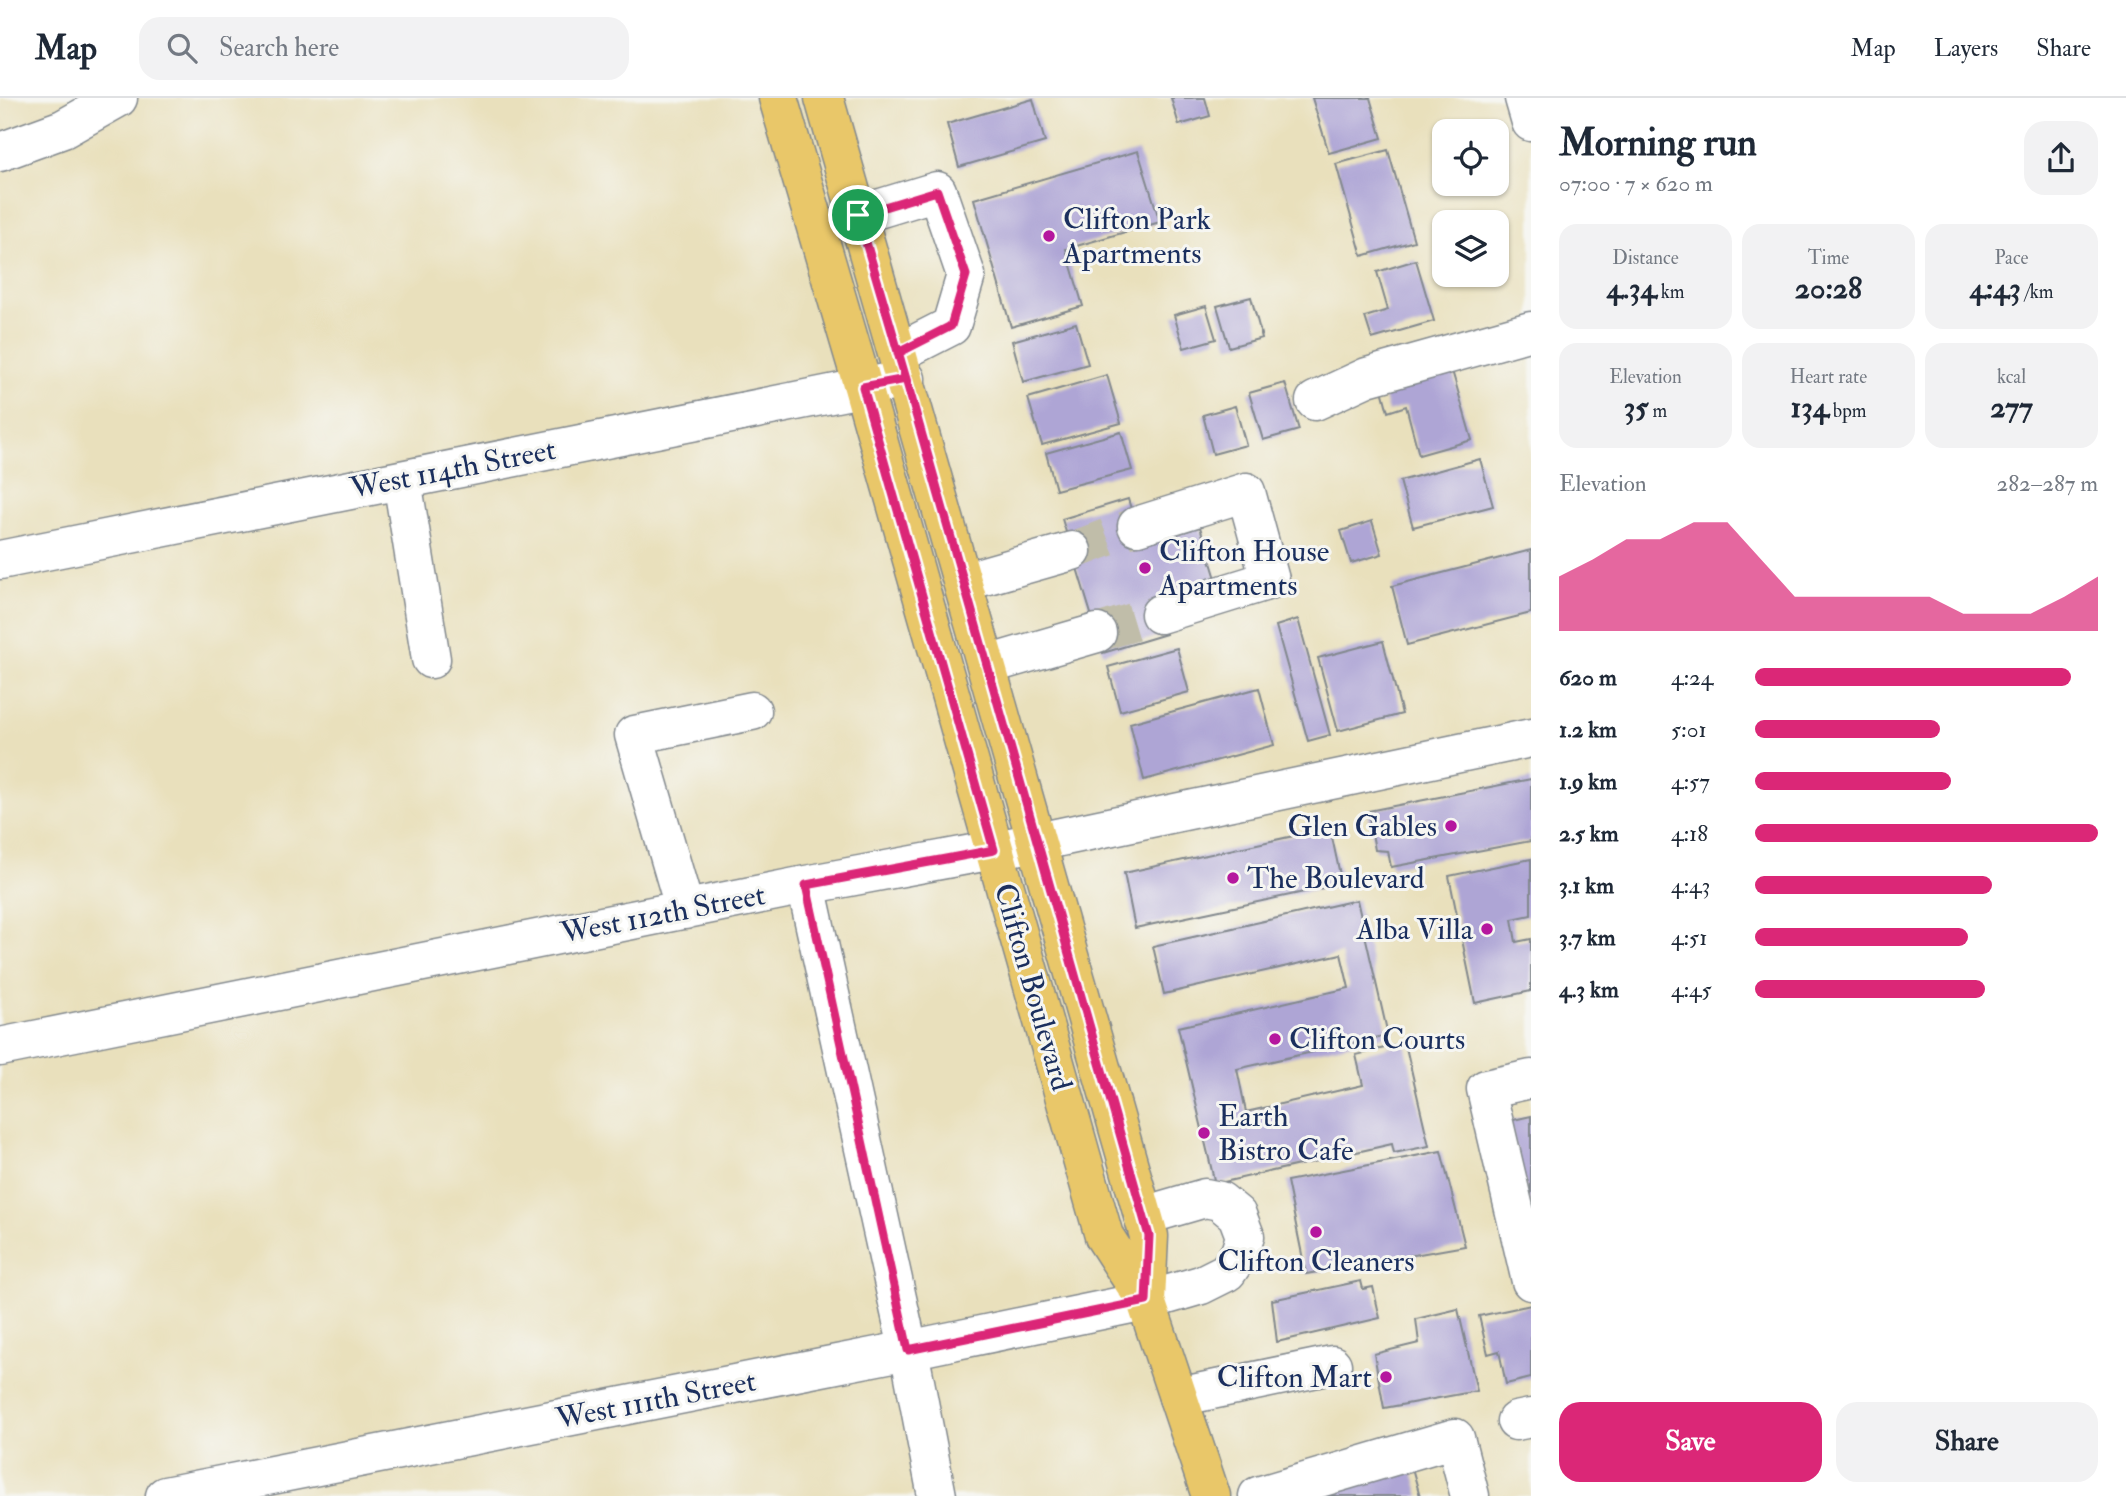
<!DOCTYPE html>
<html lang="en">
<head>
<meta charset="utf-8">
<style>
	:root { --surface:#fff; --page:#f2f2f3; --text:#1f2937; --muted:#747a83; --line:#e0e1e3; --accent:#db2777 }
	body { margin:0; font-family:"IM FELL Double Pica",serif; background:var(--page); color:var(--text); height:100vh; display:flex; flex-direction:column; font-size:26px; white-space:nowrap }
	* { box-sizing:border-box; margin:0 }
	p { font-size:23px; color:var(--muted) }
	.icon { flex:none; width:38px; height:38px; fill:none; stroke:currentColor; stroke-width:2; stroke-linecap:round; stroke-linejoin:round }
	.map { position:relative; flex:1; overflow:hidden }
	.panel { display:flex; flex-direction:column; background:var(--surface); width:595px }
	.panel>* { flex:none }
	.tools { position:absolute; left:1432px; top:21px; display:grid; gap:14px }
	.tools a { display:grid; place-items:center; width:77px; height:77px; border-radius:14px; background:var(--surface); box-shadow:0 2px 5px #0004; font-size:35px }
	.pin { position:absolute; display:grid; place-items:center; width:60px; height:60px; color:#fff; margin:-30px; border:4px solid #fff; border-radius:50%; box-shadow:0 2px 7px #0007 }
	.round { display:grid; place-items:center; flex:none; width:74px; height:74px; border-radius:21px; background:var(--page) }
	.overview { display:flex; align-items:center; justify-content:space-between; height:119px; padding:0 28px }
	h1 { font-size:38px; font-weight:700; line-height:52px }
	.metrics { display:grid; grid-template-columns:repeat(3,1fr); gap:10px; height:119px; padding:7px 28px }
	.metrics div { display:grid; align-content:center; border-radius:18px; background:var(--page); text-align:center }
	.metrics b { font-size:30px; font-weight:700 }
	.metrics small { font-size:19px; font-weight:400 }
	.metrics p { font-size:19px }
	.chart { height:196px; padding:14px 28px }
	.chart p { display:flex; justify-content:space-between }
	.chart svg { width:100%; height:126px; margin-top:7px; fill:var(--accent); opacity:.7 }
	.button { display:flex; gap:14px; margin-top:auto; padding:14px 28px }
	.button a { flex:1; height:80px; border-radius:21px; background:var(--accent); color:#fff; font-size:28px; font-weight:700; line-height:80px; text-align:center }
	.button a+a { background:var(--page); color:var(--text) }
	ul { padding:0 28px; list-style:none; font-size:23px }
	li { display:grid; grid-template-columns:112px 84px 1fr; align-items:center; height:52px }
	li i { height:18px; border-radius:9px; background:var(--accent) }
	header { display:flex; align-items:center; gap:42px; box-sizing:border-box; height:98px; padding:0 35px; background:var(--surface); border-bottom:2px solid var(--line) }
	header strong { font-size:33px }
	nav { display:flex; gap:38px; margin-inline-start:auto; font-size:24px }
	.search { width:490px; height:63px; background:var(--page); display:flex; align-items:center; gap:18px; box-sizing:border-box; padding:0 24px; border-radius:21px; color:var(--muted); font-size:26px }
	main { display:flex; flex:1; min-height:0 }
	.map>svg:first-child { display:block }
	.building { fill:#aea5d5 }
	.lines { fill:none; stroke-linecap:round; stroke-linejoin:round }
	.minor-tunnel { stroke:#c0bda9; stroke-width:38; stroke-dasharray:38 19; stroke-linecap:butt }
	.minor-casing { stroke:#82888d; stroke-width:41 }
	.major-casing { stroke:#82888d; stroke-width:41 }
	.minor { stroke:#fff; stroke-width:38 }
	.major { stroke:#e9c769; stroke-width:38 }
	.route-casing { stroke:#fff; stroke-width:14 }
	.route { stroke:#db2777; stroke-width:9 }
	.poi-dot { fill:#b5179e; stroke:#f6f6f2; stroke-width:2.5 }
	.labels { text-anchor:middle; dominant-baseline:central; stroke-width:6; stroke-linejoin:round; paint-order:stroke }
	.poi-label { font-size:30px; fill:#1b2f5e; stroke:#f6f6f2; text-anchor:start }
	.street-label { font-size:30px; fill:#1b2f5e; stroke:#f6f6f2 }
</style>
</head>
<body>
<header>
<strong>Map</strong>
<div class="search"><svg class="icon" aria-label="search" viewBox="0 0 24 24"><circle cx="10" cy="10" r="6"/><path d="M15 15l6 6"/></svg>Search here</div>
<nav><a>Map</a><a>Layers</a><a>Share</a></nav>
</header>
<main>
<div class="map">
<svg width="1531" height="1398" viewBox="0 0 1531 1398">
	<rect width="100%" height="100%" fill="#f6f6f2"/>
	<filter id="ink" filterUnits="userSpaceOnUse"><feTurbulence type="fractalNoise" baseFrequency=".0143" numOctaves="2"/><feDisplacementMap in="SourceGraphic" scale="14" xChannelSelector="R" yChannelSelector="G"/><feConvolveMatrix kernelMatrix="1 2 1 2 8 2 1 2 1" color-interpolation-filters="sRGB"/></filter>
	<filter id="wash" filterUnits="userSpaceOnUse"><feTurbulence type="fractalNoise" baseFrequency=".00686" numOctaves="4" result="noise"/><feDisplacementMap in="SourceGraphic" scale="28" xChannelSelector="R" yChannelSelector="G"/><feGaussianBlur stdDeviation="1.57" result="paint"/><feColorMatrix in="noise" values="0 0 0 0 0 0 0 0 0 0 0 0 0 0 0 0 0 1.4 0 .05"/><feComposite in="paint" operator="in"/></filter>
	<g filter="url(#wash)">
		<rect width="100%" height="100%" fill="#e9e0bc"/>
		<g id="blocks">
			<path class="building" d="M1171 0H1205L1210 18 1179 27Z
				M1312 0H1370L1382 40 1329 55Z
				M1033 1 1045 44 959 69 947 26Z
				M1388 52 1414 143 1362 158 1336 66Z
				M1138 53 1160 124 1066 151 1083 208 1011 229 974 101Z
				M1416 162 1434 223 1372 241 1365 219 1388 212 1377 174Z
				M1251 199 1262 240 1229 249 1217 208Z
				M1206 208 1216 241 1184 250 1174 217Z
				M1076 225 1088 266 1023 284 1012 243Z
				M1451 269 1472 342 1419 357 1406 308 1388 314 1381 288Z
				M1107 277 1121 325 1042 347 1028 300Z
				M1285 285 1299 332 1263 342 1249 295Z
				M1235 308 1246 347 1213 356 1203 317Z
				M1121 334 1132 372 1056 392 1046 355Z
				M1480 361 1493 408 1413 429 1400 383Z
				M1128 401 1142 447 1200 429 1218 487 1157 506 1166 536 1103 555 1062 421Z
				M1372 423 1382 456 1351 465 1341 433Z
				M1531 452V515L1407 547 1392 488Z
				M1298 521 1330 637 1308 643 1276 528Z
				M1383 543 1402 616 1338 633 1318 560Z
				M1177 550 1189 594 1120 613 1108 569Z
				M1259 590 1274 647 1144 682 1130 625Z
				M1531 681V743L1391 769 1388 753 1375 752 1368 713Z
				M1330 730 1342 786 1135 830 1124 775Z
				M1531 761V817L1512 821 1516 844 1531 841V893L1475 905 1449 778Z
				M1357 802 1388 937 1237 971 1246 1014 1363 987 1356 957 1405 945 1429 1048 1394 1055 1392 1046 1215 1086 1178 929 1349 890 1341 856 1164 896 1153 848Z
				M1531 1018V1110L1509 1023Z
				M1441 1053 1465 1148 1306 1176 1287 1083Z
				M1361 1183 1363 1191 1373 1189 1380 1220 1277 1244 1272 1202Z
				M1531 1207V1280L1506 1286 1499 1253 1488 1256 1479 1218Z
				M1458 1211 1477 1293 1384 1310 1374 1256 1419 1245 1416 1221Z
				M1412 1370 1420 1398H1318Z"/>
		</g>
	</g>
	<g filter="url(#ink)">
		<use href="#blocks" fill-opacity="0" stroke="#82888d" stroke-width="2"/>
		<g class="lines">
			<path class="minor-tunnel" d="M1072 453 1137 428
				M1097 535 1160 516"/>
			<g class="minor-casing">
				<path id="minor" d="M1524 0 1531 24
					M0 54 63 31 118 0
					M858 117 937 93 966 177 951 228 898 255
					M1315 303 1367 279 1531 233
					M402 382 431 561
					M1137 428 1246 394 1270 482 1160 516
					M0 462 906 281
					M963 484 1072 453
					M987 567 1097 535
					M806 787 913 1273 937 1398
					M685 812 634 637 752 613
					M0 949 806 787 1037 744 1531 640
					M1531 981 1486 991 1531 1183
					M1178 1299 1332 1267
					M1516 1323 1531 1320
					M165 1398 908 1252 1146 1203 1201 1187 1227 1174 1240 1155 1245 1138 1237 1117 1220 1103 1205 1100 1143 1118
					M1258 1398 1455 1340 1470 1398"/>
			</g>
			<g class="major-casing">
				<path id="major" d="M778 0 863 289 1104 1138 1146 1203 1211 1398
					M824 0 1149 1138 1146 1203"/>
			</g>
			<use href="#minor" class="minor"/>
			<use href="#major" class="major"/>
		</g>
	</g>
	<g class="lines" filter="url(#ink)">
		<g class="route-casing">
			<path id="route" d="M858 117 906 281 863 289 994 752 806 787 908 1252 1146 1203 1149 1138 906 281 898 255 951 228 966 177 937 93 858 117"/>
		</g>
		<use href="#route" class="route"/>
	</g>
	<g class="poi-dot">
		<circle cx="1049" cy="138" r="7"/>
		<circle cx="1145" cy="470" r="7"/>
		<circle cx="1451" cy="728" r="7"/>
		<circle cx="1233" cy="780" r="7"/>
		<circle cx="1487" cy="831" r="7"/>
		<circle cx="1275" cy="941" r="7"/>
		<circle cx="1204" cy="1035" r="7"/>
		<circle cx="1316" cy="1134" r="7"/>
		<circle cx="1386" cy="1279" r="7"/>
	</g>
	<g class="labels">
		<g class="poi-label">
			<text x="1063" y="121">Clifton Park<tspan x="1063" dy="34">Apartments</tspan></text>
			<text x="1159" y="453">Clifton House<tspan x="1159" dy="34">Apartments</tspan></text>
			<text x="1437" y="728" text-anchor="end">Glen Gables</text>
			<text x="1247" y="780">The Boulevard</text>
			<text x="1473" y="831" text-anchor="end">Alba Villa</text>
			<text x="1289" y="941">Clifton Courts</text>
			<text x="1218" y="1018">Earth<tspan x="1218" dy="34">Bistro Cafe</tspan></text>
			<text x="1316" y="1163" text-anchor="middle">Clifton Cleaners</text>
			<text x="1372" y="1279" text-anchor="end">Clifton Mart</text>
		</g>
		<g class="street-label">
			<text transform="translate(453 371) rotate(-11)">West 114th Street</text>
			<text transform="translate(663 816) rotate(-11)">West 112th Street</text>
			<text transform="translate(1033 889) rotate(74)">Clifton Boulevard</text>
			<text transform="translate(656 1302) rotate(-11)">West 111th Street</text>
		</g>
	</g>
</svg>
<div class="tools">
<a><svg class="icon" aria-label="locate" viewBox="0 0 24 24"><circle cx="12" cy="12" r="6"/><path d="M12 2v4M12 18v4M2 12h4M18 12h4"/></svg></a>
<a><svg class="icon" aria-label="layers" viewBox="0 0 24 24"><path d="M12 4l9 5-9 5-9-5zM3 14l9 5 9-5"/></svg></a>
</div>
<div class="pin" style="left:858px;top:117px;background:#1e9e55"><svg class="icon" aria-label="arrive" viewBox="0 0 24 24"><path d="M6 21V4h12l-3 4 3 4H6"/></svg></div>
</div>
<section class="panel">
<div class="overview"><div><h1>Morning run</h1><p>07:00 · 7 × 620 m</p></div><a class="round"><svg class="icon" aria-label="share" viewBox="0 0 24 24"><path d="M12 15V3M7 8l5-5 5 5M5 13v7h14v-7"/></svg></a></div>
<div class="metrics">
<div><p>Distance</p><b>4.34<small> km</small></b></div>
<div><p>Time</p><b>20:28</b></div>
<div><p>Pace</p><b>4:43<small> /km</small></b></div>
</div>
<div class="metrics">
<div><p>Elevation</p><b>35<small> m</small></b></div>
<div><p>Heart rate</p><b>134<small> bpm</small></b></div>
<div><p>kcal</p><b>277</b></div>
</div>
<div class="chart"><p><span>Elevation</span>282–287 m</p>
<svg viewBox="0 0 160 44" preserveAspectRatio="none"><path d="M0 44V25L10 19L20 12L30 12L40 6L50 6L60 19L70 32L80 32L90 32L100 32L110 32L120 38L130 38L140 38L150 32L160 25V44z"/></svg>
</div>
<ul>
<li><b>620 m</b>4:24<i style="width:92%"></i></li>
<li><b>1.2 km</b>5:01<i style="width:54%"></i></li>
<li><b>1.9 km</b>4:57<i style="width:57%"></i></li>
<li><b>2.5 km</b>4:18<i style="width:100%"></i></li>
<li><b>3.1 km</b>4:43<i style="width:69%"></i></li>
<li><b>3.7 km</b>4:51<i style="width:62%"></i></li>
<li><b>4.3 km</b>4:45<i style="width:67%"></i></li>
</ul>
<div class="button"><a>Save</a><a>Share</a></div>
</section>
</main>
</body>
</html>
